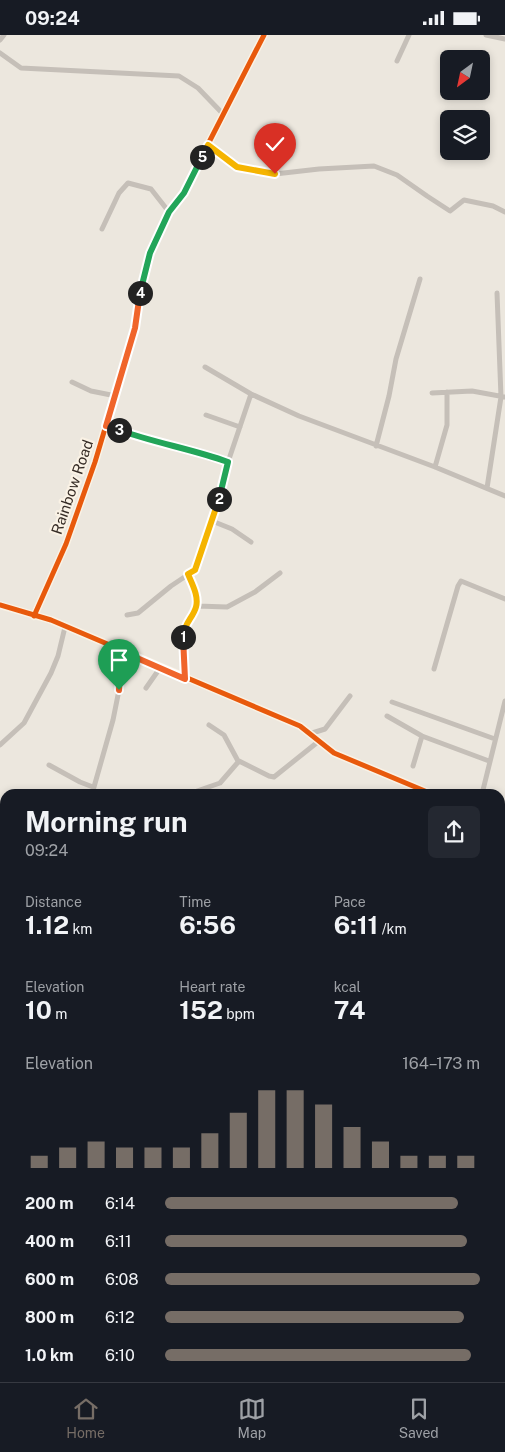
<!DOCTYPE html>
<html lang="en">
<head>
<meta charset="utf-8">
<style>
	:root { --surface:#171b24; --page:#242831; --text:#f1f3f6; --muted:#9ea1a6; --line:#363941; --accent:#766d66 }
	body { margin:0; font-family:"Public Sans",sans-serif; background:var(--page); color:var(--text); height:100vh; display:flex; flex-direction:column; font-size:19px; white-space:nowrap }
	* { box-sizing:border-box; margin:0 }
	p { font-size:16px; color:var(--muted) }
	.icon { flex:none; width:28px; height:28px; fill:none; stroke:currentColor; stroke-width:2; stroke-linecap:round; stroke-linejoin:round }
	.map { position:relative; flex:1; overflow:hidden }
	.sheet { position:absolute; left:0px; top:754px; width:505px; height:594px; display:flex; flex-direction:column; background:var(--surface); border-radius:15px 15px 0 0; box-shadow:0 2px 8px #0003 }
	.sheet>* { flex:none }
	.needle { width:32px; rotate:213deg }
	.fabs { position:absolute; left:440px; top:15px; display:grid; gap:10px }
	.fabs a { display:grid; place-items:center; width:50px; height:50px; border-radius:8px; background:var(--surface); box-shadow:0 2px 8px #0003; font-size:25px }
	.pin { position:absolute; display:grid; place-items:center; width:42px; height:42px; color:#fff; margin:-51px -21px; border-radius:50% 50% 50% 0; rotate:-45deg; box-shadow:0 0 5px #0007 }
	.pin .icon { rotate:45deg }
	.km { position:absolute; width:25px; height:25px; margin:-12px; border-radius:50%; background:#222; color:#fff; font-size:14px; line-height:25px; text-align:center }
	.round { display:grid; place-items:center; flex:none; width:52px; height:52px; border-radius:8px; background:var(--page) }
	.headline { display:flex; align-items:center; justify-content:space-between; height:85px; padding:0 25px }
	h1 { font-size:28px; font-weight:700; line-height:38px }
	.figures { display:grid; grid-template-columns:repeat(3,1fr); gap:8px; height:85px; padding:5px 25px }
	.figures div { display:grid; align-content:center }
	.figures b { font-size:25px; font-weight:700 }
	.figures small { font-size:14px; font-weight:400 }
	.figures p { font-size:14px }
	.chart { height:140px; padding:10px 25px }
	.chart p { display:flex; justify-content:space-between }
	.chart svg { width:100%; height:90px; margin-top:5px; stroke:var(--accent); stroke-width:6 }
	ul { padding:0 25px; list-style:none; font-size:16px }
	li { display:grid; grid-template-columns:80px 60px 1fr; align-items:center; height:38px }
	li i { height:12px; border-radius:6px; background:var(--accent) }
	.status { display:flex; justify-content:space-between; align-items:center; height:35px; padding:0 25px; background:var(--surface); direction:ltr }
	.status svg { height:14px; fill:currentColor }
	.tabs { display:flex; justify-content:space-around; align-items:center; height:70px; border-top:1px solid var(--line); background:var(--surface); font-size:14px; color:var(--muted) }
	.tabs a { display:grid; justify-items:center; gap:2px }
	.tabs .on { color:var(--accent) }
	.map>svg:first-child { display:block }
	.green { fill:#cbd3b8 }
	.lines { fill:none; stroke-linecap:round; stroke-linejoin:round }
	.minor { stroke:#c5bfb8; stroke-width:5 }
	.highway { stroke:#aba59d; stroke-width:7 }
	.cycleway-casing { stroke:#faf2e5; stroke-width:8 }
	.cycleway { stroke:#e8590c; stroke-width:5 }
	.split-1-casing { stroke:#fff; stroke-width:10 }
	.split-2-casing { stroke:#fff; stroke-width:10 }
	.split-3-casing { stroke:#fff; stroke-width:10 }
	.split-4-casing { stroke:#fff; stroke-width:10 }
	.split-5-casing { stroke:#fff; stroke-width:10 }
	.split-6-casing { stroke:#fff; stroke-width:10 }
	.split-1 { stroke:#f0652b; stroke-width:6 }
	.split-2 { stroke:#f5b400; stroke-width:6 }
	.split-3 { stroke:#22a559; stroke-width:6 }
	.split-4 { stroke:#f0652b; stroke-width:6 }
	.split-5 { stroke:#22a559; stroke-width:6 }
	.split-6 { stroke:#f5b400; stroke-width:6 }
	.labels { text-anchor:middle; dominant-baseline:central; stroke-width:4.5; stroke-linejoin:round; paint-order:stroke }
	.street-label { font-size:15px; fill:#362c26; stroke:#faf2e5 }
</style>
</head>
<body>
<div class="status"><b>09:24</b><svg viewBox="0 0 49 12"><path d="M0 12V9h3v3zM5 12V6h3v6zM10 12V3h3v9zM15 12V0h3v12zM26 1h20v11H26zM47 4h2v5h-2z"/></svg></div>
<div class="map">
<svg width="505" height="1347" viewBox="0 0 505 1347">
	<rect width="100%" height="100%" fill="#ece7de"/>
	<path class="green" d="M0 1060H5V1342H500V1144H505V1347H0Z"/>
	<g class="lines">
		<path class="minor" d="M486 0 505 4
			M0 5 4 0
			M0 18 21 33 179 41 198 53 224 80
			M397 26 409 0
			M208 110 237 132 275 139 319 134 374 131 397 140 427 161 450 176 464 165 493 171 505 177
			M102 194 119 158 128 148 151 154 169 177
			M205 332 251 359 299 381 435 432 505 461
			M72 347 91 356 116 361
			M432 358 472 356 505 362
			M206 380 240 392
			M106 391C146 405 188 413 228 427
			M376 411 389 361 396 324 420 244
			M435 432 447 390V357
			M487 453 501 362 497 258
			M212 486 232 494 251 507
			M188 539 196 558 197 571
			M0 570 51 585 300 691 334 718 432 759
			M127 580 138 578 171 551 195 535 212 486 228 427 251 359
			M34 581 66 509 95 427 135 293 140 258 150 218 169 177 183 158 264 0
			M434 634 458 551 461 546 505 564
			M185 644 183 618 184 594 197 571 227 572 255 557 280 538
			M146 653 160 633
			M392 667 495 704
			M387 681 422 701 489 726
			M209 690 224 700 238 726
			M309 699 325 694 350 661
			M0 710 24 688 51 638 58 621 65 592
			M49 730 80 747 93 752
			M413 731 422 701
			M197 756 220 748 239 726 269 741 274 742 319 706
			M92 759 113 685 119 655 121 616
			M482 759 505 666
			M0 869 5 867"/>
		<path class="highway" d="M0 914 5 916
			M500 1015H505"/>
		<g class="cycleway-casing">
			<path id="cycleway" d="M0 570 51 585 300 691 334 718 432 759
				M34 581 66 509 95 427 135 293 140 258 150 218 169 177 183 158 264 0"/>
		</g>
		<use href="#cycleway" class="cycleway"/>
	</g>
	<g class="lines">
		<g class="split-1-casing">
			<path id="split-1" d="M119 655 121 616 185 644 183 602"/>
		</g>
		<g class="split-2-casing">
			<path id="split-2" d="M183 602C184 588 193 583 196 572 199 561 192 549 188 539L195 535 219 464"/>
		</g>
		<g class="split-3-casing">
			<path id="split-3" d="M119 395C155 408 192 414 228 427L219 464"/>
		</g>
		<g class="split-4-casing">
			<path id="split-4" d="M119 395 106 391 135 293 140 258"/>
		</g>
		<g class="split-5-casing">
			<path id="split-5" d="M140 258 150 218 169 177 184 158 202 122"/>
		</g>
		<g class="split-6-casing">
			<path id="split-6" d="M202 122 208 110 237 132 275 139"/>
		</g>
		<use href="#split-1" class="split-1"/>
		<use href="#split-2" class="split-2"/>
		<use href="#split-3" class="split-3"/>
		<use href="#split-4" class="split-4"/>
		<use href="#split-5" class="split-5"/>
		<use href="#split-6" class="split-6"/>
	</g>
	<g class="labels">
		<g class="street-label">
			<text transform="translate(72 452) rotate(-71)">Rainbow Road</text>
		</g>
	</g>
</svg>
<div class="fabs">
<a><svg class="needle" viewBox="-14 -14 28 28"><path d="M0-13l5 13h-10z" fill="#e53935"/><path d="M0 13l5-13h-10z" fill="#9ea1a6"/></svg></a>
<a><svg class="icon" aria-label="layers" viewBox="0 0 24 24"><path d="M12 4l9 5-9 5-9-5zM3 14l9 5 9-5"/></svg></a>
</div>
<div class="pin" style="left:119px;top:655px;background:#1e9e55"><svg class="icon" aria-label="arrive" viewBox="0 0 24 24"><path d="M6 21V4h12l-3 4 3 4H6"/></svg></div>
<div class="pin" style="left:275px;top:139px;background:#d93025"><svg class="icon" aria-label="check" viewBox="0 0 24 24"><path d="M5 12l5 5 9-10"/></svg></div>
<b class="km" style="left:183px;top:602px">1</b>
<b class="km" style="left:219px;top:464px">2</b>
<b class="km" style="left:119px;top:395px">3</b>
<b class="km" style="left:140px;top:258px">4</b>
<b class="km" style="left:202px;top:122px">5</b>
<section class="sheet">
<div class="headline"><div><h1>Morning run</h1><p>09:24</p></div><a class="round"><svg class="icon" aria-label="share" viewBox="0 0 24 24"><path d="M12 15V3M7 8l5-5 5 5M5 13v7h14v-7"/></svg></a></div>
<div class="figures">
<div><p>Distance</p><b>1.12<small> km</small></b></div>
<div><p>Time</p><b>6:56</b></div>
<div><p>Pace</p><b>6:11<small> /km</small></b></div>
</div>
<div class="figures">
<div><p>Elevation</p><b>10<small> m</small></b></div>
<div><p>Heart rate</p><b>152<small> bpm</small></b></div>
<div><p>kcal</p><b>74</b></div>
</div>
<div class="chart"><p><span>Elevation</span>164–173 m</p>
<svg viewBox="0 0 160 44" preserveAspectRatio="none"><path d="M5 44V38M15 44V34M25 44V31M35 44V34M45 44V34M55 44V34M65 44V27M75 44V17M85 44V6M95 44V6M105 44V13M115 44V24M125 44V31M135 44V38M145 44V38M155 44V38"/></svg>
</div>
<ul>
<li><b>200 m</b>6:14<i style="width:93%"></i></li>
<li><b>400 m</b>6:11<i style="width:96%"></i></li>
<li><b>600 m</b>6:08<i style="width:100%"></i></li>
<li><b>800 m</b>6:12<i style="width:95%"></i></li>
<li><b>1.0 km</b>6:10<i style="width:97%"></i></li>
</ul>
</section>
</div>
<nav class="tabs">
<a class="on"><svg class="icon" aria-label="home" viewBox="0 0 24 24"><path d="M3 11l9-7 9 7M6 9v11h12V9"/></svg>Home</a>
<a><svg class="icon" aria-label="map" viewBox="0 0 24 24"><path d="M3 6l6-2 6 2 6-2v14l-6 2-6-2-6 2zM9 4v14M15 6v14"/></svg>Map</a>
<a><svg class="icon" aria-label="saved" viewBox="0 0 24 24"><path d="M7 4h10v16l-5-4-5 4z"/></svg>Saved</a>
</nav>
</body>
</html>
